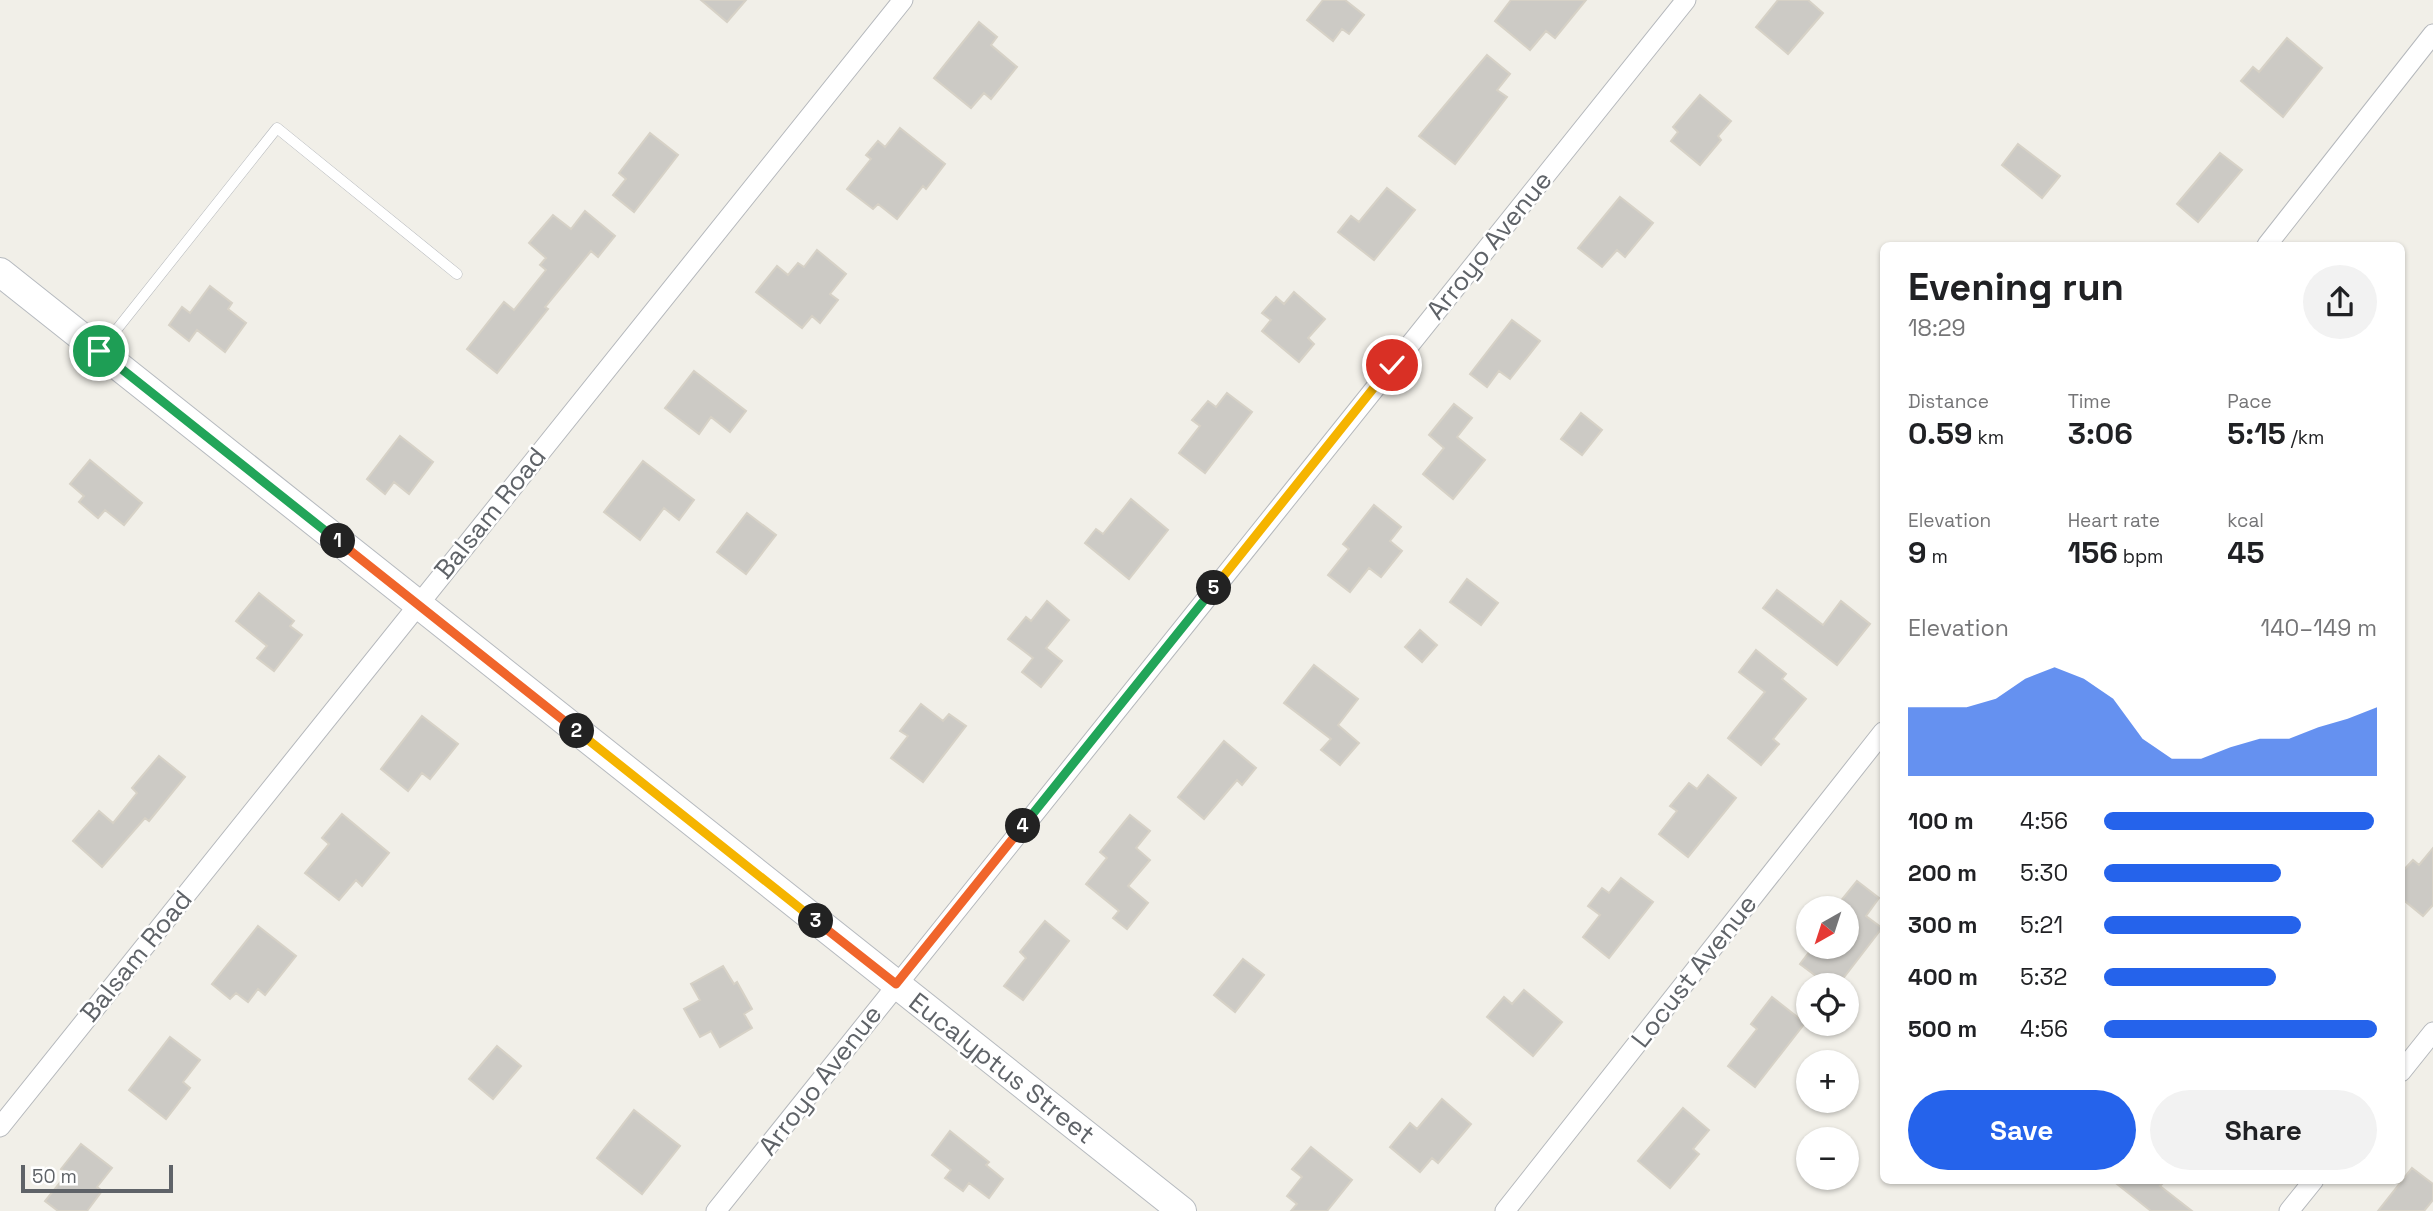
<!DOCTYPE html>
<html lang="en">
<head>
<meta charset="utf-8">
<style>
	:root { --surface:#fff; --page:#f2f2f2; --text:#202124; --muted:#757577; --accent:#2563eb }
	body { margin:0; font-family:"Space Grotesk",sans-serif; background:var(--page); color:var(--text); height:100vh; display:flex; flex-direction:column; font-size:26px; white-space:nowrap }
	* { box-sizing:border-box; margin:0 }
	p { font-size:23px; color:var(--muted) }
	.icon { flex:none; width:38px; height:38px; fill:none; stroke:currentColor; stroke-width:2; stroke-linecap:round; stroke-linejoin:round }
	.map { position:relative; flex:1; overflow:hidden }
	.details { position:absolute; left:1880px; top:242px; width:525px; height:942px; display:flex; flex-direction:column; background:var(--surface); border-radius:10px; box-shadow:0 2px 5px #0004 }
	.details>* { flex:none }
	.needle { width:46px; rotate:219deg }
	.controls { position:absolute; left:1796px; top:896px; display:grid; gap:14px }
	.controls a { display:grid; place-items:center; width:63px; height:63px; border-radius:50%; background:var(--surface); box-shadow:0 2px 5px #0004; font-size:35px }
	.scale { position:absolute; left:21px; bottom:18px; width:152px; box-sizing:border-box; padding-left:7px; border:4px solid #5f6368; border-top:0; font-size:19px; line-height:24px; white-space:nowrap; color:#5f6368; -webkit-text-stroke:5px #fff; paint-order:stroke }
	.pin { position:absolute; display:grid; place-items:center; width:60px; height:60px; color:#fff; margin:-30px; border:4px solid #fff; border-radius:50%; box-shadow:0 2px 7px #0007 }
	.km { position:absolute; width:35px; height:35px; margin:-18px; border-radius:50%; background:#222; color:#fff; font-size:19px; line-height:35px; text-align:center }
	.round { display:grid; place-items:center; flex:none; width:74px; height:74px; border-radius:37px; background:var(--page) }
	.overview { display:flex; align-items:center; justify-content:space-between; height:119px; padding:0 28px }
	h1 { font-size:38px; font-weight:800; line-height:52px }
	.metrics { display:grid; grid-template-columns:repeat(3,1fr); gap:10px; height:119px; padding:7px 28px }
	.metrics div { display:grid; align-content:center }
	.metrics b { font-size:30px; font-weight:800 }
	.metrics small { font-size:19px; font-weight:400 }
	.metrics p { font-size:19px }
	.chart { height:196px; padding:14px 28px }
	.chart p { display:flex; justify-content:space-between }
	.chart svg { width:100%; height:126px; margin-top:7px; fill:var(--accent); opacity:.7 }
	.primary-button { display:flex; gap:14px; margin-top:auto; padding:14px 28px }
	.primary-button a { flex:1; height:80px; border-radius:42px; background:var(--accent); color:#fff; font-size:28px; font-weight:800; line-height:80px; text-align:center }
	.primary-button a+a { background:var(--page); color:var(--text) }
	ul { padding:0 28px; list-style:none; font-size:23px }
	li { display:grid; grid-template-columns:112px 84px 1fr; align-items:center; height:52px }
	li i { height:18px; border-radius:9px; background:var(--accent) }
	.map>svg:first-child { display:block }
	.building { fill:#cccac5; stroke:#d6d1c6; stroke-width:2 }
	.lines { fill:none; stroke-linecap:round; stroke-linejoin:round }
	.service-casing { stroke:#b5b8bc; stroke-width:11 }
	.minor-casing { stroke:#b5b8bc; stroke-width:21 }
	.secondary-casing { stroke:#b6babf; stroke-width:30 }
	.service { stroke:#fff; stroke-width:10 }
	.minor { stroke:#fff; stroke-width:19 }
	.secondary { stroke:#fff; stroke-width:28 }
	.split-1-casing { stroke:#fff; stroke-width:14 }
	.split-2-casing { stroke:#fff; stroke-width:14 }
	.split-3-casing { stroke:#fff; stroke-width:14 }
	.split-4-casing { stroke:#fff; stroke-width:14 }
	.split-5-casing { stroke:#fff; stroke-width:14 }
	.split-6-casing { stroke:#fff; stroke-width:14 }
	.split-1 { stroke:#22a559; stroke-width:9 }
	.split-2 { stroke:#f0652b; stroke-width:9 }
	.split-3 { stroke:#f5b400; stroke-width:9 }
	.split-4 { stroke:#f0652b; stroke-width:9 }
	.split-5 { stroke:#22a559; stroke-width:9 }
	.split-6 { stroke:#f5b400; stroke-width:9 }
	.labels { text-anchor:middle; dominant-baseline:central; stroke-width:5; stroke-linejoin:round; paint-order:stroke }
	.street-label { font-size:26px; fill:#5f6368; stroke:#fff }
</style>
</head>
<body>
<div class="map">
<svg width="2433" height="1211" viewBox="0 0 2433 1211">
	<rect width="100%" height="100%" fill="#f1efe8"/>
	<path class="building" d="M701 0H746L727 22Z
		M1323 0H1345L1364 15 1349 34 1342 29 1333 41 1307 20Z
		M1511 0H1586L1555 38 1546 31 1530 50 1495 21Z
		M1778 0H1808L1823 13 1788 54 1756 27Z
		M979 22 997 37 991 45 1017 67 991 99 984 93 971 108 934 78Z
		M2287 38 2322 68 2283 117 2241 81 2253 67 2259 72Z
		M1487 55 1510 74 1497 90 1507 97 1455 164 1419 136Z
		M1700 95 1731 121 1718 136 1721 140 1700 165 1671 141 1678 132 1673 127Z
		M900 128 945 164 926 189 923 186 897 219 878 204 873 209 847 189 871 159 866 155 878 141 885 147Z
		M650 133 678 155 634 212 613 195 626 179 619 173Z
		M2018 144 2060 176 2042 198 2002 165Z
		M2220 153 2242 170 2198 222 2177 204Z
		M1387 188 1415 210 1374 260 1338 232 1351 216 1359 222Z
		M1620 197 1653 223 1625 257 1617 250 1602 267 1578 248Z
		M585 211 615 236 598 257 591 251 545 307 548 309 497 373 467 349 504 302 514 310 546 270 540 265 546 258 529 243 553 215 571 229Z
		M817 250 846 274 830 294 838 300 820 323 812 316 802 328 756 292 777 266 788 275 798 263 804 267Z
		M210 286 232 303 228 309 246 323 225 352 197 330 189 341 169 325 182 307 190 313Z
		M1294 292 1325 319 1308 338 1314 344 1299 362 1262 331 1271 320 1262 313 1276 297 1284 304Z
		M1512 320 1540 341 1510 379 1499 371 1487 387 1470 374Z
		M694 371 746 411 730 432 711 417 699 434 665 408Z
		M1227 393 1252 412 1205 473 1179 453 1200 426 1192 420 1208 401 1216 407Z
		M1454 404 1472 418 1457 437 1485 460 1453 499 1423 474 1444 448 1429 435Z
		M1581 413 1602 430 1582 455 1561 439Z
		M400 436 433 462 409 494 394 482 385 494 367 479Z
		M90 460 142 503 124 525 105 510 98 518 79 502 84 496 70 484Z
		M643 461 694 500 679 520 664 508 640 540 604 512Z
		M1131 499 1168 530 1129 579 1085 543 1096 529 1103 534Z
		M1374 505 1401 527 1390 541 1402 551 1381 577 1369 568 1350 592 1328 575 1349 549 1343 544Z
		M747 513 776 535 746 574 717 552Z
		M1467 579 1498 603 1481 625 1450 602Z
		M1777 590 1823 625 1841 601 1870 624 1837 665 1763 608Z
		M259 593 294 621 290 626 302 635 274 671 257 658 267 646 236 621Z
		M1047 601 1069 620 1046 648 1062 661 1041 687 1022 672 1033 658 1008 639 1026 617 1031 621Z
		M1420 630 1437 645 1422 662 1405 647Z
		M1756 650 1786 674 1782 679 1806 699 1773 739 1779 744 1761 765 1728 738 1765 692 1739 672Z
		M1314 665 1358 699 1338 725 1359 743 1340 765 1321 750 1331 739 1284 703Z
		M921 704 943 721 949 714 966 726 923 782 891 758 908 736 900 731Z
		M422 716 458 744 430 779 422 773 408 791 381 769Z
		M1224 741 1256 768 1242 785 1237 780 1204 819 1178 797Z
		M159 756 185 777 149 821 145 818 102 867 73 841 99 811 113 823 137 793 132 788Z
		M1708 775 1736 798 1688 857 1659 834 1677 811 1670 806 1689 783 1697 789Z
		M342 814 389 853 362 886 356 880 339 900 305 873 329 844 322 838Z
		M1130 815 1150 831 1136 848 1150 860 1128 886 1148 903 1127 929 1113 918 1119 911 1086 884 1107 858 1100 852Z
		M2433 848V905L2423 916 2401 898V873L2413 860 2419 865Z
		M1621 878 1653 902 1609 958 1583 937 1600 915 1588 906 1602 888 1609 893Z
		M1857 881 1879 898 1866 916 1882 928 1838 985H1828L1800 964 1813 947H1846V908H1835Z
		M1045 921 1069 941 1023 1000 1004 986 1026 958 1020 952Z
		M258 926 296 956 265 995 258 989 248 1002 236 993 230 999 212 984Z
		M1243 959 1264 975 1235 1012 1214 995Z
		M723 966 734 984 737 982 752 1009 744 1014 752 1028 720 1047 711 1031 700 1037 684 1009 700 1000 691 984Z
		M1524 990 1562 1022 1533 1056 1487 1017 1504 997 1512 1004Z
		M1772 997 1805 1023 1755 1087 1728 1066 1757 1029 1751 1024Z
		M170 1037 200 1060 183 1082 190 1088 166 1119 129 1090Z
		M497 1046 521 1066 493 1099 469 1079Z
		M1442 1099 1471 1124 1438 1163 1432 1158 1420 1172 1390 1147 1410 1123 1417 1129Z
		M1683 1108 1709 1130 1693 1149 1699 1154 1670 1188 1638 1161Z
		M634 1110 680 1146 642 1194 597 1158Z
		M950 1131 989 1162 986 1165 1003 1179 989 1198 969 1183 963 1191 945 1178 951 1170 932 1155Z
		M81 1144 112 1168 97 1187 102 1191 87 1211H58L45 1201 67 1174 61 1169Z
		M1311 1147 1352 1180 1327 1211H1291L1297 1204 1287 1196 1302 1177 1292 1169Z
		M2412 1168 2433 1184V1200L2424 1211H2378Z
		M2112 1180H2166L2160 1186 2192 1211H2151Z"/>
	<g class="lines">
		<g class="service-casing">
			<path id="service" d="M102 348 277 128 457 274"/>
		</g>
		<g class="minor-casing">
			<path id="minor" d="M2267 245 2433 34
				M2401 1072 2433 1032
				M0 1127 903 0
				M716 1211 1686 0
				M1505 1211 1883 732
				M2289 1211 2314 1180"/>
		</g>
		<g class="secondary-casing">
			<path id="secondary" d="M0 272 1182 1211"/>
		</g>
		<use href="#service" class="service"/>
		<use href="#minor" class="minor"/>
		<use href="#secondary" class="secondary"/>
	</g>
	<g class="lines">
		<g class="split-1-casing">
			<path id="split-1" d="M99 351 338 541"/>
		</g>
		<g class="split-2-casing">
			<path id="split-2" d="M338 541 577 731"/>
		</g>
		<g class="split-3-casing">
			<path id="split-3" d="M577 731 816 921"/>
		</g>
		<g class="split-4-casing">
			<path id="split-4" d="M816 921 896 984 1023 826"/>
		</g>
		<g class="split-5-casing">
			<path id="split-5" d="M1023 826 1214 588"/>
		</g>
		<g class="split-6-casing">
			<path id="split-6" d="M1214 588 1392 365"/>
		</g>
		<use href="#split-1" class="split-1"/>
		<use href="#split-2" class="split-2"/>
		<use href="#split-3" class="split-3"/>
		<use href="#split-4" class="split-4"/>
		<use href="#split-5" class="split-5"/>
		<use href="#split-6" class="split-6"/>
	</g>
	<g class="labels">
		<g class="street-label">
			<text transform="translate(1489 245) rotate(-51)">Arroyo Avenue</text>
			<text transform="translate(490 513) rotate(-51)">Balsam Road</text>
			<text transform="translate(136 956) rotate(-51)">Balsam Road</text>
			<text transform="translate(1694 971) rotate(-52)">Locust Avenue</text>
			<text transform="translate(1002 1068) rotate(38)">Eucalyptus Street</text>
			<text transform="translate(820 1080) rotate(-52)">Arroyo Avenue</text>
		</g>
	</g>
</svg>
<div class="controls">
<a><svg class="needle" viewBox="-14 -14 28 28"><path d="M0-13l5 13h-10z" fill="#e53935"/><path d="M0 13l5-13h-10z" fill="#757577"/></svg></a>
<a><svg class="icon" aria-label="locate" viewBox="0 0 24 24"><circle cx="12" cy="12" r="6"/><path d="M12 2v4M12 18v4M2 12h4M18 12h4"/></svg></a>
<a>+</a>
<a>−</a>
</div>
<div class="scale">50 m</div>
<div class="pin" style="left:99px;top:351px;background:#1e9e55"><svg class="icon" aria-label="arrive" viewBox="0 0 24 24"><path d="M6 21V4h12l-3 4 3 4H6"/></svg></div>
<div class="pin" style="left:1392px;top:365px;background:#d93025"><svg class="icon" aria-label="check" viewBox="0 0 24 24"><path d="M5 12l5 5 9-10"/></svg></div>
<b class="km" style="left:338px;top:541px">1</b>
<b class="km" style="left:577px;top:731px">2</b>
<b class="km" style="left:816px;top:921px">3</b>
<b class="km" style="left:1023px;top:826px">4</b>
<b class="km" style="left:1214px;top:588px">5</b>
<section class="details">
<div class="overview"><div><h1>Evening run</h1><p>18:29</p></div><a class="round"><svg class="icon" aria-label="share" viewBox="0 0 24 24"><path d="M12 15V3M7 8l5-5 5 5M5 13v7h14v-7"/></svg></a></div>
<div class="metrics">
<div><p>Distance</p><b>0.59<small> km</small></b></div>
<div><p>Time</p><b>3:06</b></div>
<div><p>Pace</p><b>5:15<small> /km</small></b></div>
</div>
<div class="metrics">
<div><p>Elevation</p><b>9<small> m</small></b></div>
<div><p>Heart rate</p><b>156<small> bpm</small></b></div>
<div><p>kcal</p><b>45</b></div>
</div>
<div class="chart"><p><span>Elevation</span>140–149 m</p>
<svg viewBox="0 0 160 44" preserveAspectRatio="none"><path d="M0 44V20L10 20L20 20L30 17L40 10L50 6L60 10L70 17L80 31L90 38L100 38L110 34L120 31L130 31L140 27L150 24L160 20V44z"/></svg>
</div>
<ul>
<li><b>100 m</b>4:56<i style="width:99%"></i></li>
<li><b>200 m</b>5:30<i style="width:65%"></i></li>
<li><b>300 m</b>5:21<i style="width:72%"></i></li>
<li><b>400 m</b>5:32<i style="width:63%"></i></li>
<li><b>500 m</b>4:56<i style="width:100%"></i></li>
</ul>
<div class="primary-button"><a>Save</a><a>Share</a></div>
</section>
</div>
</body>
</html>
